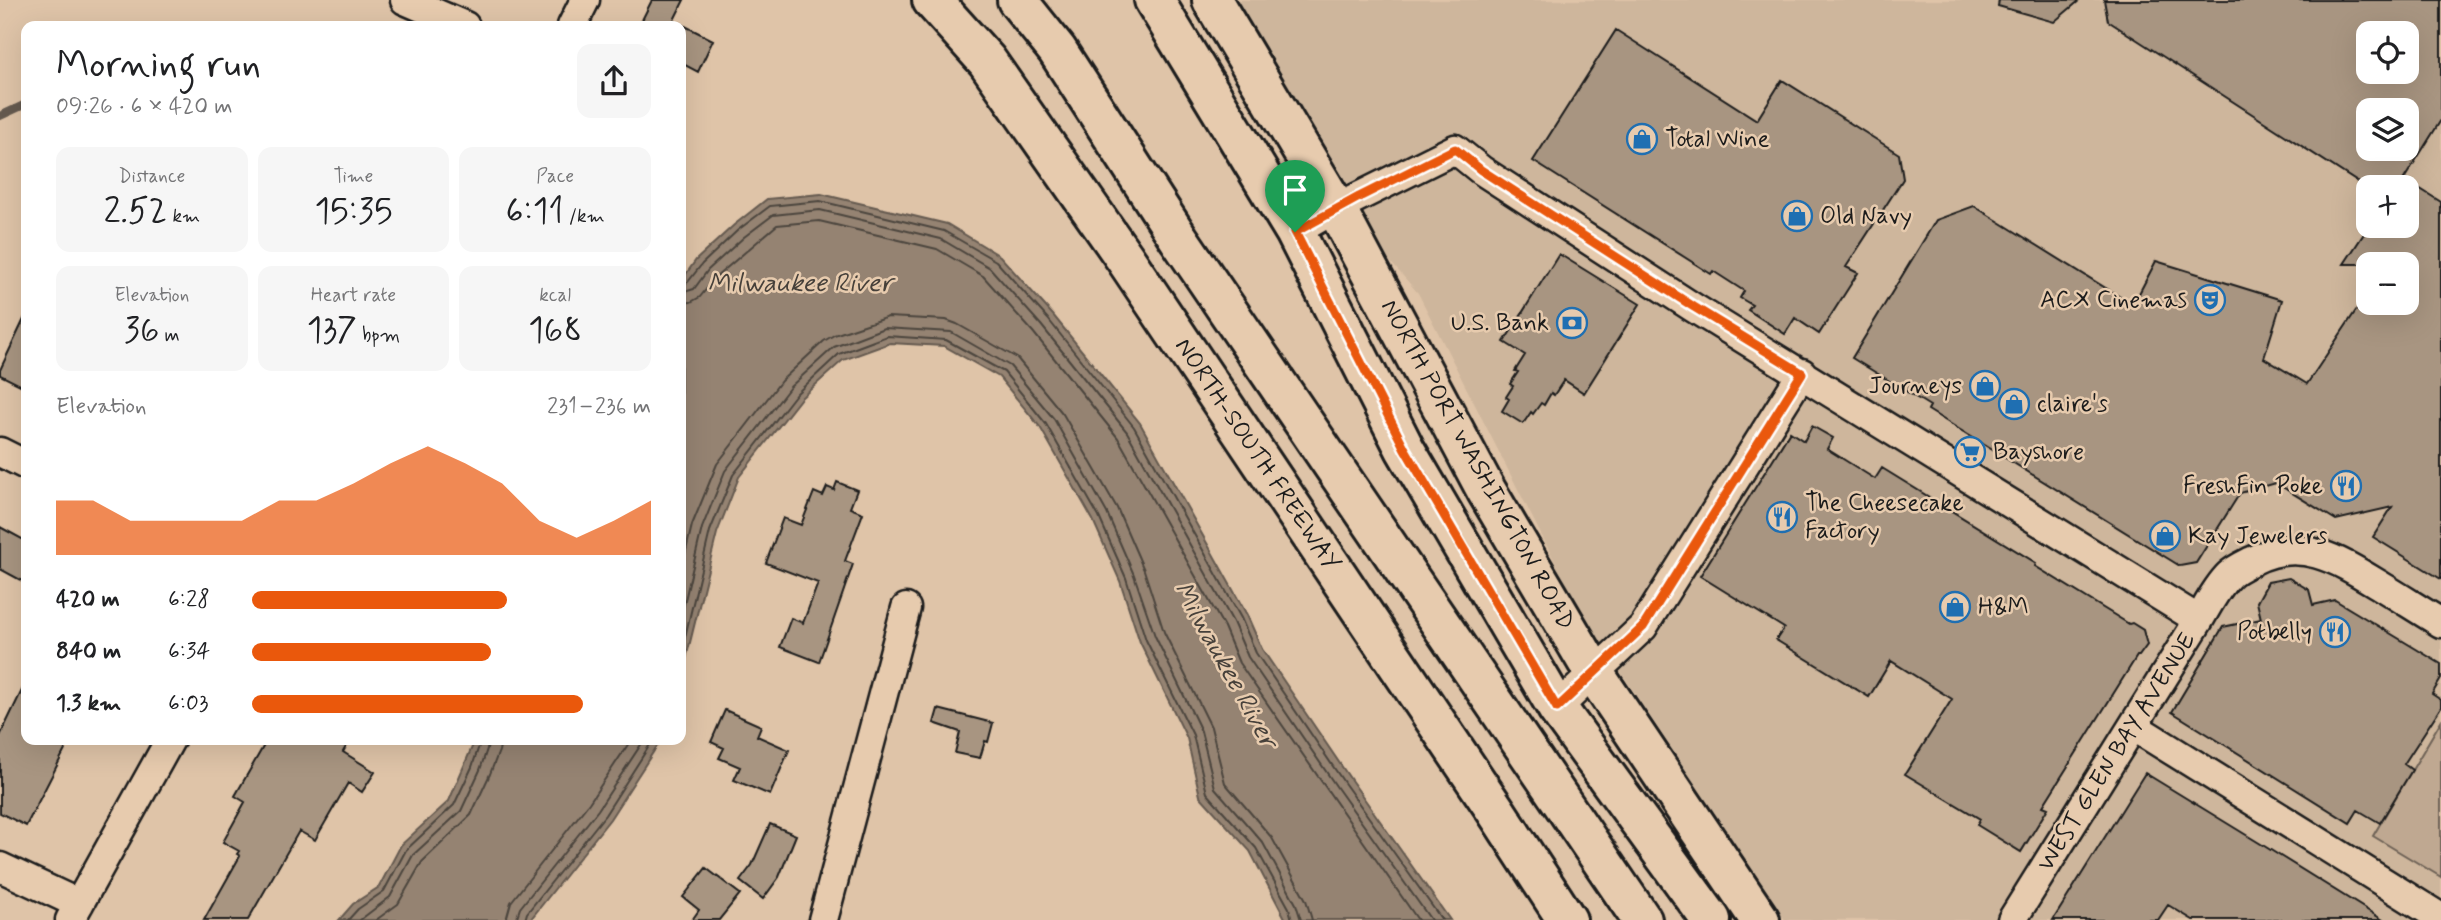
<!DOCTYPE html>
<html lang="en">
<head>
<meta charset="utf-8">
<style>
	:root { --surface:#fff; --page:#f6f6f6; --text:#202124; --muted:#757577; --accent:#ea580c }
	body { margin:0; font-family:Mynerve,sans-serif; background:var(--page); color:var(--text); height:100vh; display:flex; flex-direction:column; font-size:26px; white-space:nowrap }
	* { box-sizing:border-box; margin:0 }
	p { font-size:23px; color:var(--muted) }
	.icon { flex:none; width:38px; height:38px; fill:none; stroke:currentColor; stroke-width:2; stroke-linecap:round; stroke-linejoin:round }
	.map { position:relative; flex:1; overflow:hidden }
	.panel { position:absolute; left:21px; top:21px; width:665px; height:724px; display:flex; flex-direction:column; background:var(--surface); border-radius:14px; box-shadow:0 7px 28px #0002 }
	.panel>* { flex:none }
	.tools { position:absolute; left:2356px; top:21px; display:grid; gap:14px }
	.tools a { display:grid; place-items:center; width:63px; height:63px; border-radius:14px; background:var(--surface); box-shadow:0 7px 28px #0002; font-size:35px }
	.pin { position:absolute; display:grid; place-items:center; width:60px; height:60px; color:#fff; margin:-72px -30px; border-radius:50% 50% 50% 0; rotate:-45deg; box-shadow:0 0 7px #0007 }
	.pin .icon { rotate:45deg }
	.round { display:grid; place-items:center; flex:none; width:74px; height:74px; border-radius:14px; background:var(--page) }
	.head { display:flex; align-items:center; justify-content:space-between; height:119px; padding:0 35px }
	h1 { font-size:38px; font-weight:600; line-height:52px }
	.metrics { display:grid; grid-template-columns:repeat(3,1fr); gap:10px; height:119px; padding:7px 35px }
	.metrics div { display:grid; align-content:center; border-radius:14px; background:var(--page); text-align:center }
	.metrics b { font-size:35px; font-weight:600 }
	.metrics small { font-size:19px; font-weight:400 }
	.metrics p { font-size:19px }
	.chart { height:196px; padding:14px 35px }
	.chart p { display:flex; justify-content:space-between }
	.chart svg { width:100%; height:126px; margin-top:7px; fill:var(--accent); opacity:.7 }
	ul { padding:0 35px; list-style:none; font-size:23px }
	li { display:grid; grid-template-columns:112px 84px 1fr; align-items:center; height:52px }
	li i { height:18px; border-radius:9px; background:var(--accent) }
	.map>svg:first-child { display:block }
	.built { fill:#ceb69c; fill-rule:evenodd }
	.green { fill:#bfa891; stroke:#6e6256; stroke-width:2 }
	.water { fill:#958372; stroke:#655a50; stroke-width:2 }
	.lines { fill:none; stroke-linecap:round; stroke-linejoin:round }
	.shore { stroke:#4c453e; stroke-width:2 }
	.stream { stroke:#655a50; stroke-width:8 }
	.building { fill:#a89581; stroke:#1c1c1c; stroke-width:2; fill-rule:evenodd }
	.minor-casing { stroke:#1c1c1c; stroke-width:33 }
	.secondary-casing { stroke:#1c1c1c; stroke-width:44 }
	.motorway-casing { stroke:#1c1c1c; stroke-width:44 }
	.minor { stroke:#e7cbae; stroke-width:28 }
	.secondary { stroke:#e7cbae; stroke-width:38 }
	.motorway { stroke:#e7cbae; stroke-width:38 }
	.route-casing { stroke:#fff; stroke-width:14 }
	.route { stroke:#ea580c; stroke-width:9 }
	.labels { text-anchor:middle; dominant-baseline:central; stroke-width:5; stroke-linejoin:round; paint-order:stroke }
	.poi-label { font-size:24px; fill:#1c1c1c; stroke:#e7cbae; text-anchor:start }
	.street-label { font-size:24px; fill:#1c1c1c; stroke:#e7cbae }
	.water-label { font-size:26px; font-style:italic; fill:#46403a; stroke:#e7cbae }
</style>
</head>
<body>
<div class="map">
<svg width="2441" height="920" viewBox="0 0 2441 920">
	<rect width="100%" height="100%" fill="#dfc4a8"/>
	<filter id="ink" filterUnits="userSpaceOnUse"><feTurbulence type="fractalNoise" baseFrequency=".0143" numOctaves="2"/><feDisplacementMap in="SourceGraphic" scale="14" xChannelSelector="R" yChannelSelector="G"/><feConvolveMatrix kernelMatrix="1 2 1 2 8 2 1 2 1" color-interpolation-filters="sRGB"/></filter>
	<g filter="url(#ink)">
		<path class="built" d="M1233 0H2441V920H1785L1578 607 1418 293 1380 250 1325 148ZM2368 33H2406V72H2368ZM2368 110H2406V149H2368ZM2368 187H2406V226H2368ZM2368 264H2406V303H2368Z"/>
		<path class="green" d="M2441 721V877L2373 836Z"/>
		<path class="water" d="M821 194 947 224 1000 256 1053 315 1140 423 1247 615 1262 649 1351 780 1450 920H1286L1250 851 1200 796 1187 738 1140 642 1120 581 1093 520 1040 427 999 377 944 346 890 343 843 360 801 398 739 477 717 533 681 679V281L696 260 734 225 767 199Z
			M475 740H661L610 819 530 920H339L353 904 379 887 401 845 449 801Z"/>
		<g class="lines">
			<path class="shore" d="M681 284 688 282 702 264 738 230 770 206 820 201 944 231 996 261 1048 319 1134 427 1241 618 1256 653 1345 784 1442 920
				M681 293 694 289 708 270 744 237 773 215 820 210 941 239 990 268 1041 325 1127 432 1233 622 1248 657 1338 789 1431 920
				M681 303 691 302 700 297 716 277 777 225 819 221 937 249 983 276 1033 332 1118 438 1224 627 1239 663 1418 920
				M681 572 692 525 717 464 781 381 824 341 834 335 888 317 946 320 957 324 1017 358 1063 414 1117 508 1144 570 1164 632 1211 727 1225 783 1272 838 1306 900 1312 920
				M681 617 702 528 725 471 790 387 834 347 884 328 951 332 1010 366 1054 419 1107 513 1134 575 1155 636 1201 731 1215 788 1263 843 1296 904 1301 920
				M681 654 710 531 733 475 796 394 839 354 887 336 946 340 1004 372 1046 424 1099 517 1126 578 1146 640 1193 735 1207 793 1256 848 1289 908 1292 920
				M348 920 358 909 384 891 406 850 454 805 472 767 481 740
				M360 920 390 897 413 855 461 811 480 770 490 740
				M376 920 398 904 422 862 471 815 490 774 499 751 501 740
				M506 920 511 902 589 803 631 740
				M516 920 520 908 598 810 644 740
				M525 920 527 913 605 815 653 740"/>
			<path class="stream" d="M0 116 26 104"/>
		</g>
		<path class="building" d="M652 0H684L671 26H639Z
			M1999 0H2080L2054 22 1998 6Z
			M2104 0H2441V120L2399 187H2365L2108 21ZM2368 33H2406V72H2368ZM2368 110H2406V149H2368Z
			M681 24 713 40 698 72 681 63Z
			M1616 30 1757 120 1782 80 1899 154 1903 179 1846 267 1858 273 1819 334 1795 318 1785 334 1748 310 1752 305 1740 298 1744 291 1713 271 1711 274 1533 161Z
			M2406 180 2441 202V579L2373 537 2392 507 2336 520 2276 483 2240 493 2196 563 2180 566 1928 410 1930 406 1852 358 1936 220 1974 206 2133 305 2156 261 2282 300 2264 358 2307 384 2361 303H2406V264H2344L2369 226H2406Z
			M1559 254 1640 304 1584 393 1564 380 1554 395 1551 393 1544 405 1541 403 1533 414 1531 412 1523 424 1502 411 1509 399 1506 397 1513 386 1510 384 1518 372 1515 371 1525 355 1504 342Z
			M26 315V388L0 375V370Z
			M1812 426 1833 438 1827 449 1875 479 1882 468 2036 563 2035 566 2129 624 2132 623 2143 630 2147 645 2139 656H2137L2043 806 2048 808 2021 852 1977 825 1980 819 1905 774 1952 699 1891 661 1869 697 1776 640 1784 628 1700 576 1790 432 1804 441Z
			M837 482 857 490 850 508 863 513 845 561 853 564 819 662 780 647 791 618 803 623 818 583 766 563 783 518 801 525 814 492 823 496 827 487 834 490Z
			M0 527 26 541V583L0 569Z
			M2289 578 2309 590 2313 605 2335 600 2441 664V679L2432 694 2441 700V707L2404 764 2412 770 2380 823 2358 810 2350 823 2172 712 2223 627 2261 619 2257 602 2268 582Z
			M26 682V740H50L66 748 26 826 0 813V736Z
			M938 709 993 723 988 742 985 741 980 758 955 753 960 732 934 723Z
			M725 710 761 726 757 736 789 750 770 795 734 780 740 767 719 758 724 748 711 742Z
			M267 740H350L343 752 375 772 362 792 348 783 315 840 299 831 248 920H204L240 856 237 854 239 851 223 842 245 802 235 796Z
			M2145 773 2261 844 2383 920H2193L2168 905 2158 920H2053Z
			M770 824 796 835 779 877 763 899 740 881 752 865Z
			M706 868 740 894 719 920H692L699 910 683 897Z"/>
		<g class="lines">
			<g class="minor-casing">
				<path id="minor" d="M405 0 465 26
					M572 26 585 0
					M1295 232 1336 208 1455 149 1481 170 1694 308 2199 620C2208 605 2216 588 2229 575 2235 569 2244 565 2252 561 2301 535 2340 561 2381 586 2401 598 2421 611 2441 623
					M0 452 26 465
					M1557 708 1643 627 1802 373
					M2133 726 2441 918
					M0 867 79 904
					M70 920 170 740
					M823 920 906 608
					M2012 920 2199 620"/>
			</g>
			<g class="secondary-casing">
				<path id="secondary" d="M1154 0 1295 232 1405 449 1557 708 1711 920
					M1212 0 1336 208 1486 490 1594 673 1760 920"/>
			</g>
			<g class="motorway-casing">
				<path id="motorway" d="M932 0 987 61 1124 257 1496 811 1567 920
					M1017 0 1057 50 1179 239 1642 920"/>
			</g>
			<use href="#minor" class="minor"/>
			<use href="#secondary" class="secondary"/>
			<use href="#motorway" class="motorway"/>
		</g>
	</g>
	<g class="lines" filter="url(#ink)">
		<g class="route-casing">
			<path id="route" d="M1455 149 1481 170 1694 307 1802 373 1643 627 1557 708 1405 449 1295 232 1359 197Z"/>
		</g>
		<use href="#route" class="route"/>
	</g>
	<defs>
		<g id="shop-ring" transform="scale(1.575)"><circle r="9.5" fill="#e7cbae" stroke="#1f6fb2" stroke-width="1.5"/><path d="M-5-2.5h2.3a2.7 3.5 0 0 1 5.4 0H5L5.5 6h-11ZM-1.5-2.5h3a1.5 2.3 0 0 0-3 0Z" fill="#1f6fb2"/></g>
		<g id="theatre-ring" transform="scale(1.575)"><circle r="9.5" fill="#e7cbae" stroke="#1f6fb2" stroke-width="1.5"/><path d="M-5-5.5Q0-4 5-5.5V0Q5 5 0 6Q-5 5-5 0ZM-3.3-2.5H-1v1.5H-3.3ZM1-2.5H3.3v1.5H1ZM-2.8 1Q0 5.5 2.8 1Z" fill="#1f6fb2"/></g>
		<g id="bank-ring" transform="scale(1.575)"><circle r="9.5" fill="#e7cbae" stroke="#1f6fb2" stroke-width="1.5"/><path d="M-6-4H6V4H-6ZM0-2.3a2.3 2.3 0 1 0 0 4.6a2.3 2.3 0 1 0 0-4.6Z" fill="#1f6fb2"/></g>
		<g id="supermarket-ring" transform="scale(1.575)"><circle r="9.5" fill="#e7cbae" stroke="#1f6fb2" stroke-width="1.5"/><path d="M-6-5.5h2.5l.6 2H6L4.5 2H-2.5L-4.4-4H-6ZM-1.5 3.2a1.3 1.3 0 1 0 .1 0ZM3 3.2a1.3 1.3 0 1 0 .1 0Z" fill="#1f6fb2"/></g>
		<g id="restaurant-ring" transform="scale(1.575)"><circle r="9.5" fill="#e7cbae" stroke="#1f6fb2" stroke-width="1.5"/><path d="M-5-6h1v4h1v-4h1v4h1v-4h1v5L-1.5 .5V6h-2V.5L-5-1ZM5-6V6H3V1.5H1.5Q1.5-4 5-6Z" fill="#1f6fb2"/></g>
	</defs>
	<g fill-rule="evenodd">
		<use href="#shop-ring" x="1642" y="139"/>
		<use href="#shop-ring" x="1797" y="216"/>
		<use href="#theatre-ring" x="2210" y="300"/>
		<use href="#bank-ring" x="1572" y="323"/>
		<use href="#shop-ring" x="1985" y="386"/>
		<use href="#shop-ring" x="2014" y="404"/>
		<use href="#supermarket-ring" x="1970" y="452"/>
		<use href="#restaurant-ring" x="2346" y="486"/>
		<use href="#restaurant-ring" x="1782" y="517"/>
		<use href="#shop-ring" x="2165" y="536"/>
		<use href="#shop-ring" x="1955" y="607"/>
		<use href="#restaurant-ring" x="2335" y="632"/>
	</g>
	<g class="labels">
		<g class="poi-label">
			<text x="1665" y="139">Total Wine</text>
			<text x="1820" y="216">Old Navy</text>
			<text x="2187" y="300" text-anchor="end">ACX Cinemas</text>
			<text x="1549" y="323" text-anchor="end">U.S. Bank</text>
			<text x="1962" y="386" text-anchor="end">Journeys</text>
			<text x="2037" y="404">claire's</text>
			<text x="1993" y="452">Bayshore</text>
			<text x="2323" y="486" text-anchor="end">FreshFin Poke</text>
			<text x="1805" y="503">The Cheesecake<tspan x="1805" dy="28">Factory</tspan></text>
			<text x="2188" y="536">Kay Jewelers</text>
			<text x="1978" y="607">H&amp;M</text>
			<text x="2312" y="632" text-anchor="end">Potbelly</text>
		</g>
		<g class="street-label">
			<text transform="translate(1257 455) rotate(56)">NORTH-SOUTH FREEWAY</text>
			<text transform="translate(1477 465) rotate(61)">NORTH PORT WASHINGTON ROAD</text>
			<text transform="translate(2117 752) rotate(-58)">WEST GLEN BAY AVENUE</text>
		</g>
		<g class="water-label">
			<text x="800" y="284">Milwaukee River</text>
			<text transform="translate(1225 665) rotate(61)">Milwaukee River</text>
		</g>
	</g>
</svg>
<div class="tools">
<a><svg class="icon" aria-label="locate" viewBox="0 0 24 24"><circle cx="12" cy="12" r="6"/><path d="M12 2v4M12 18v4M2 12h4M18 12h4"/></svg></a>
<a><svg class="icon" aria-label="layers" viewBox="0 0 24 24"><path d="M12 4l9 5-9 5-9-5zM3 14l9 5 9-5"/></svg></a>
<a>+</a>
<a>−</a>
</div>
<div class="pin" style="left:1295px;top:232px;background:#1e9e55"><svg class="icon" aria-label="arrive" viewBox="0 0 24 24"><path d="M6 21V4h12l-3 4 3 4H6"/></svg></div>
<section class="panel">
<div class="head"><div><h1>Morning run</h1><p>09:26 · 6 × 420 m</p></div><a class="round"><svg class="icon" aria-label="share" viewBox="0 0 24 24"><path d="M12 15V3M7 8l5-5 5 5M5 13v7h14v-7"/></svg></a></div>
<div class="metrics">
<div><p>Distance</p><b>2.52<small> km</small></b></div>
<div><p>Time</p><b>15:35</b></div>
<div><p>Pace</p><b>6:11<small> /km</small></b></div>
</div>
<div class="metrics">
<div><p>Elevation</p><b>36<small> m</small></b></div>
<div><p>Heart rate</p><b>137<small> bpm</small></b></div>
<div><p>kcal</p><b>168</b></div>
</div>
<div class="chart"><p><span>Elevation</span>231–236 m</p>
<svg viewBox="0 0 160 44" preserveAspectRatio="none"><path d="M0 44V25L10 25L20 32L30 32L40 32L50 32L60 25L70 25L80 19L90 12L100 6L110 12L120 19L130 32L140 38L150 32L160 25V44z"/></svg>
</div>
<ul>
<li><b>420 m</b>6:28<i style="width:64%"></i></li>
<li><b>840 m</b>6:34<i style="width:60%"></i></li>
<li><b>1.3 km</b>6:03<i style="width:83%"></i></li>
</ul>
</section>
</div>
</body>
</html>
